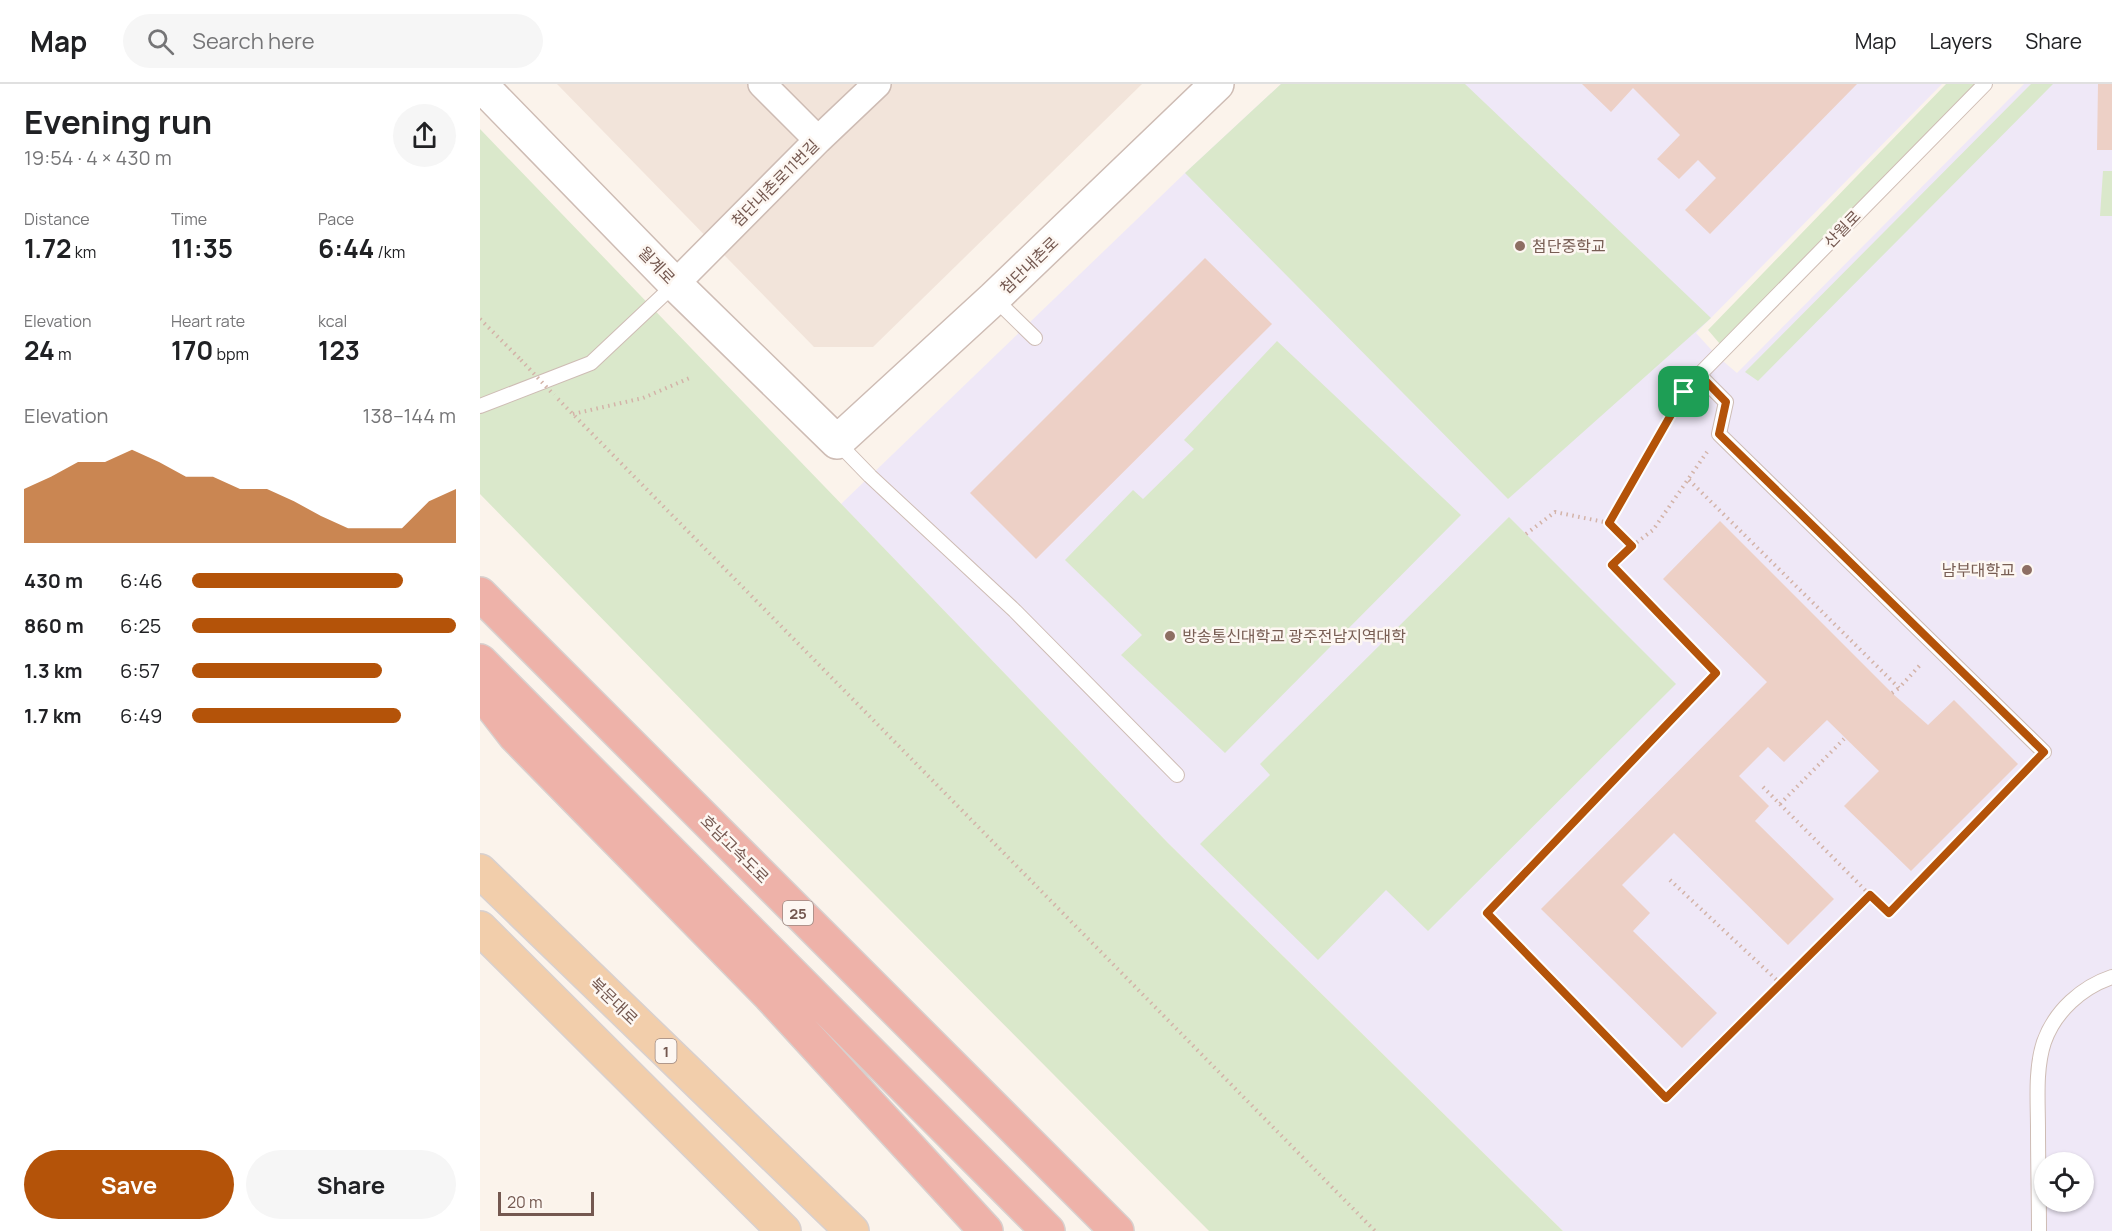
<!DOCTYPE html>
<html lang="en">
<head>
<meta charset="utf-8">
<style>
	:root { --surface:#fff; --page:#f6f6f6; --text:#202124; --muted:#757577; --line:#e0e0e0; --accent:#b45309 }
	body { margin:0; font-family:Manrope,"Noto Sans KR",sans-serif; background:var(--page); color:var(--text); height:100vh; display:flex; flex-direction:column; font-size:22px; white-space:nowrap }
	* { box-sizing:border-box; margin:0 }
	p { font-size:20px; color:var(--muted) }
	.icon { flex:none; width:33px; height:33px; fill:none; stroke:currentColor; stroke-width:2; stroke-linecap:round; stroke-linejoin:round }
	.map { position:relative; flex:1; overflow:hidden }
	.sheet { display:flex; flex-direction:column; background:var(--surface); width:480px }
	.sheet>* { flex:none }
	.buttons { position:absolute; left:1554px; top:1068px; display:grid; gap:12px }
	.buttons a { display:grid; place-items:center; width:60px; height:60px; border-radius:50%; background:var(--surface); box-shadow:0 2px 4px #0004; font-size:30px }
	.scale { position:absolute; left:18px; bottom:15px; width:96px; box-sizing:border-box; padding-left:6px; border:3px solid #745850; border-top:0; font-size:16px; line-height:21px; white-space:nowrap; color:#745850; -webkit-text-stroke:4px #fdf7f2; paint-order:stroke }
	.pin { position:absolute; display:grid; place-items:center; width:51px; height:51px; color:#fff; margin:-26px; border-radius:12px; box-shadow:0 3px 9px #0006 }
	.round { display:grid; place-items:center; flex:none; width:63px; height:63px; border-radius:32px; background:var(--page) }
	.head { display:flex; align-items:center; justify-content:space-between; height:102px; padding:0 24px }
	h1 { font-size:33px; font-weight:700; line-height:45px }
	.stats { display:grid; grid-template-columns:repeat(3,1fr); gap:9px; height:102px; padding:6px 24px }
	.stats div { display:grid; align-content:center }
	.stats b { font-size:26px; font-weight:700 }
	.stats small { font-size:16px; font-weight:400 }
	.stats p { font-size:16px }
	.chart { height:168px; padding:12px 24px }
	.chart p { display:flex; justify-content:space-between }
	.chart svg { width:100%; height:108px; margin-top:6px; fill:var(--accent); opacity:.7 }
	.button { display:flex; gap:12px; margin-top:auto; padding:12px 24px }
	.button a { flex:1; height:69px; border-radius:36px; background:var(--accent); color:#fff; font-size:24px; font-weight:700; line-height:69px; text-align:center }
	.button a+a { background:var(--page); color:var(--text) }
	ul { padding:0 24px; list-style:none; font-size:20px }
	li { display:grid; grid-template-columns:96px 72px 1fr; align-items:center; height:45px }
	li i { height:15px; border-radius:8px; background:var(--accent) }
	header { display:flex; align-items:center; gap:36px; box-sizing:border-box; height:84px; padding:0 30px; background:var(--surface); border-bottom:2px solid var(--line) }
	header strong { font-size:28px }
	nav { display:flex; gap:33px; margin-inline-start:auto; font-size:21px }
	.search { width:420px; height:54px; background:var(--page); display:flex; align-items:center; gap:15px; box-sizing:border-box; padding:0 21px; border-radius:33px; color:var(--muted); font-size:22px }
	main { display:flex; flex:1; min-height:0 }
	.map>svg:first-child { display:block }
	.residential { fill:#f2e4da }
	.education { fill:#efe8f7; fill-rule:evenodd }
	.green { fill:#dae8cb }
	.building { fill:#edd0c6 }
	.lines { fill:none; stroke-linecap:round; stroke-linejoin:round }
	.service-casing { stroke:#cebcb4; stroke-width:16 }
	.minor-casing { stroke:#cebcb4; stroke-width:30 }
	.tertiary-casing { stroke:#cebcb4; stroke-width:36 }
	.primary-casing { stroke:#d8d0ce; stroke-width:36 }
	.motorway-casing { stroke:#d8d0ce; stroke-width:36 }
	.path { stroke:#d3b3a8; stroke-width:4; stroke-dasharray:1.5 4.5; stroke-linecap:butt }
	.service { stroke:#fff; stroke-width:14 }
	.minor { stroke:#fff; stroke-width:27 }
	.tertiary { stroke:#fff; stroke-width:33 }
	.primary { stroke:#f2ceab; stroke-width:33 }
	.motorway { stroke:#eeb2a9; stroke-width:33 }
	.path-bridge { stroke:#d3b3a8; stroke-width:4; stroke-dasharray:1.5 4.5; stroke-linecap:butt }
	.route-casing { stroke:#fff; stroke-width:12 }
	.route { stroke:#b45309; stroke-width:8 }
	.education-dot { fill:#8d6e63; stroke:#fdf7f2; stroke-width:2 }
	.labels { text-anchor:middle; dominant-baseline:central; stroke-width:5; stroke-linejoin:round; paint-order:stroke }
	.shield { fill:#fdf7f2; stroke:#9d8881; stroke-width:1.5 }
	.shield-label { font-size:15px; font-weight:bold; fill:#745850 }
	.street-label { font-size:16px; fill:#745850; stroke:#fdf7f2 }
	.education-label { font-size:16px; fill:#785e54; stroke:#fdf7f2; text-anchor:start }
</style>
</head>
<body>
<header>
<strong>Map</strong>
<div class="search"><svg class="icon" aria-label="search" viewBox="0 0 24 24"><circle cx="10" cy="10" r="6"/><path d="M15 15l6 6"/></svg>Search here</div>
<nav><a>Map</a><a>Layers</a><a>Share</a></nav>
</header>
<main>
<section class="sheet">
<div class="head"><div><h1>Evening run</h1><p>19:54 · 4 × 430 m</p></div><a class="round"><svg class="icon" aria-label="share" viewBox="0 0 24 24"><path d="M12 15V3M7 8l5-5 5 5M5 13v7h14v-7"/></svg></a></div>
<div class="stats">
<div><p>Distance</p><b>1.72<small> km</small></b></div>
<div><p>Time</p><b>11:35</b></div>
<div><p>Pace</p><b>6:44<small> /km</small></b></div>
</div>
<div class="stats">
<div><p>Elevation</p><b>24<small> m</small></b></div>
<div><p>Heart rate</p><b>170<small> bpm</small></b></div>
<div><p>kcal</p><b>123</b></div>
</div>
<div class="chart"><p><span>Elevation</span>138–144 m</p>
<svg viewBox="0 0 160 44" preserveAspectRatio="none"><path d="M0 44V22L10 17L20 11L30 11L40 6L50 11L60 17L70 17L80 22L90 22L100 27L110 33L120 38L130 38L140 38L150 27L160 22V44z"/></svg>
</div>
<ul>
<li><b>430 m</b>6:46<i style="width:80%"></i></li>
<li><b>860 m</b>6:25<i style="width:100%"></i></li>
<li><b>1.3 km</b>6:57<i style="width:72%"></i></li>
<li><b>1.7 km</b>6:49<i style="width:79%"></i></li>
</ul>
<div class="button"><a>Save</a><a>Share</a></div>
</section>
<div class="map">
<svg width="1632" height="1147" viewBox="0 0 1632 1147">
	<rect width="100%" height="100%" fill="#fbf3eb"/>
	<path class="residential" d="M77 0H662L393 263H334Z"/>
	<path class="education" d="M801 0H1462L1216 249 1237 272 1257 289 1544 0H1632V1147H1083L688 759 361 420 705 89ZM1564 1078H1604V1118H1564Z"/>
	<path class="green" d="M801 0H985L1231 234 1028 415 705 89Z
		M1466 0H1495L1240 260 1228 246Z
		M1551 0H1573L1278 297 1265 288Z
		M0 45 688 759 1083 1147H729L227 642 0 410Z
		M1623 87H1632V132H1620Z
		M797 257 981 431 745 669 641 571 662 551 585 476 653 406 663 415 714 365 704 356Z
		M1029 433 1196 600 948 847 906 806 838 876 720 760 790 691 780 680Z"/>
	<path class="building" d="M1102 0H1377L1230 150 1205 126 1236 94 1218 76 1199 95 1177 75 1200 51 1153 4 1131 28Z
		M1618 0H1632V66H1617Z
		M725 174 792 240 556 475 490 409Z
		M1240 437 1412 609 1448 641 1474 616 1538 680 1431 787 1364 722 1399 687 1347 636 1304 678 1288 663 1259 692 1289 722 1275 737 1354 815 1308 861 1194 749 1142 801 1170 829 1153 847 1237 929 1202 964 1061 825 1287 598 1183 495Z"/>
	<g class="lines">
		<g class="service-casing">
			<path id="service" d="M1505 0 1219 291 1246 318 1239 350 1564 668
				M514 214 555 254
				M0 322 111 279 195 200
				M357 358 390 392 535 527 697 691
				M1559 1147C1559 1113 1558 1079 1558 1045 1558 1018 1555 985 1564 958 1575 927 1602 903 1632 893"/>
		</g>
		<g class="minor-casing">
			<path id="minor" d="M282 0 338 56
				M195 200 338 56 397 0"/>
		</g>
		<g class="tertiary-casing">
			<path id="tertiary" d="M0 0 195 200 357 358 514 214 737 0"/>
		</g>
		<g class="primary-casing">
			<path id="primary" d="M0 787 372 1147
				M0 844 304 1147"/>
		</g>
		<g class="motorway-casing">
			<path id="motorway" d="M0 510 637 1147
				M0 577 568 1147
				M0 607 35 652 290 912 506 1147"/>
		</g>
		<path class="path" d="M0 235 41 276
			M78 315 895 1147
			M93 330 163 314 212 293
			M1209 396 1419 604 1442 579
			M1129 439 1152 462 1132 481 1236 589 1007 829 1186 1014 1301 900
			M1046 450 1075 428 1129 439 1205 307
			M1152 462 1173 446 1227 368
			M1412 609 1419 604
			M1283 703 1390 811
			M1300 720 1364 655
			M1190 796 1301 900 1390 811 1409 829 1548 684"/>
		<use href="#service" class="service"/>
		<use href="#minor" class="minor"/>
		<use href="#tertiary" class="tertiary"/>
		<use href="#primary" class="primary"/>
		<use href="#motorway" class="motorway"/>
		<path class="path-bridge" d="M41 276 74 311"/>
	</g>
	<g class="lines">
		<g class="route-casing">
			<path id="route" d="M1220 291 1246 318 1239 350 1564 668 1409 829 1390 811 1186 1014 1007 829 1236 589 1132 481 1152 462 1129 439 1204 308Z"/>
		</g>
		<use href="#route" class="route"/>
	</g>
	<g class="education-dot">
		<circle cx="1040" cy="162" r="6"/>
		<circle cx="1547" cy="486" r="6"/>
		<circle cx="690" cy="552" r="6"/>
	</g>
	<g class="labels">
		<g class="shield">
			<rect x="303" y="817" width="30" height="24" rx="4.5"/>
			<rect x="175.5" y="955" width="21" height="24" rx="4.5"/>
		</g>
		<g class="shield-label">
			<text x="318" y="829">25</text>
			<text x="186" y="967">1</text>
		</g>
		<g class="street-label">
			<text transform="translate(295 99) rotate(-45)">첨단내촌로11번길</text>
			<text transform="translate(1362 145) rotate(-46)">산월로</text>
			<text transform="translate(177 181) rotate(46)">월계로</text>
			<text transform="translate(549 181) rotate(-44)">첨단내촌로</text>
			<text transform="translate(255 765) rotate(45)">호남고속도로</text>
			<text transform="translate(134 917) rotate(44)">북문대로</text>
		</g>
		<g class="education-label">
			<text x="1052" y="162">첨단중학교</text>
			<text x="1535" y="486" text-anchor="end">남부대학교</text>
			<text x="702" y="552">방송통신대학교 광주전남지역대학</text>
		</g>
	</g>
</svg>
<div class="buttons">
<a><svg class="icon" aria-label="locate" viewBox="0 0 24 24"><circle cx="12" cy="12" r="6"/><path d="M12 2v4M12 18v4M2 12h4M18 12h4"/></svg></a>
</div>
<div class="scale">20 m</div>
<div class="pin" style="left:1204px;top:308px;background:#1e9e55"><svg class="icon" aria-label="arrive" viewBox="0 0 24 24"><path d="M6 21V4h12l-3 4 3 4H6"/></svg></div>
</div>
</main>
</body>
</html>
